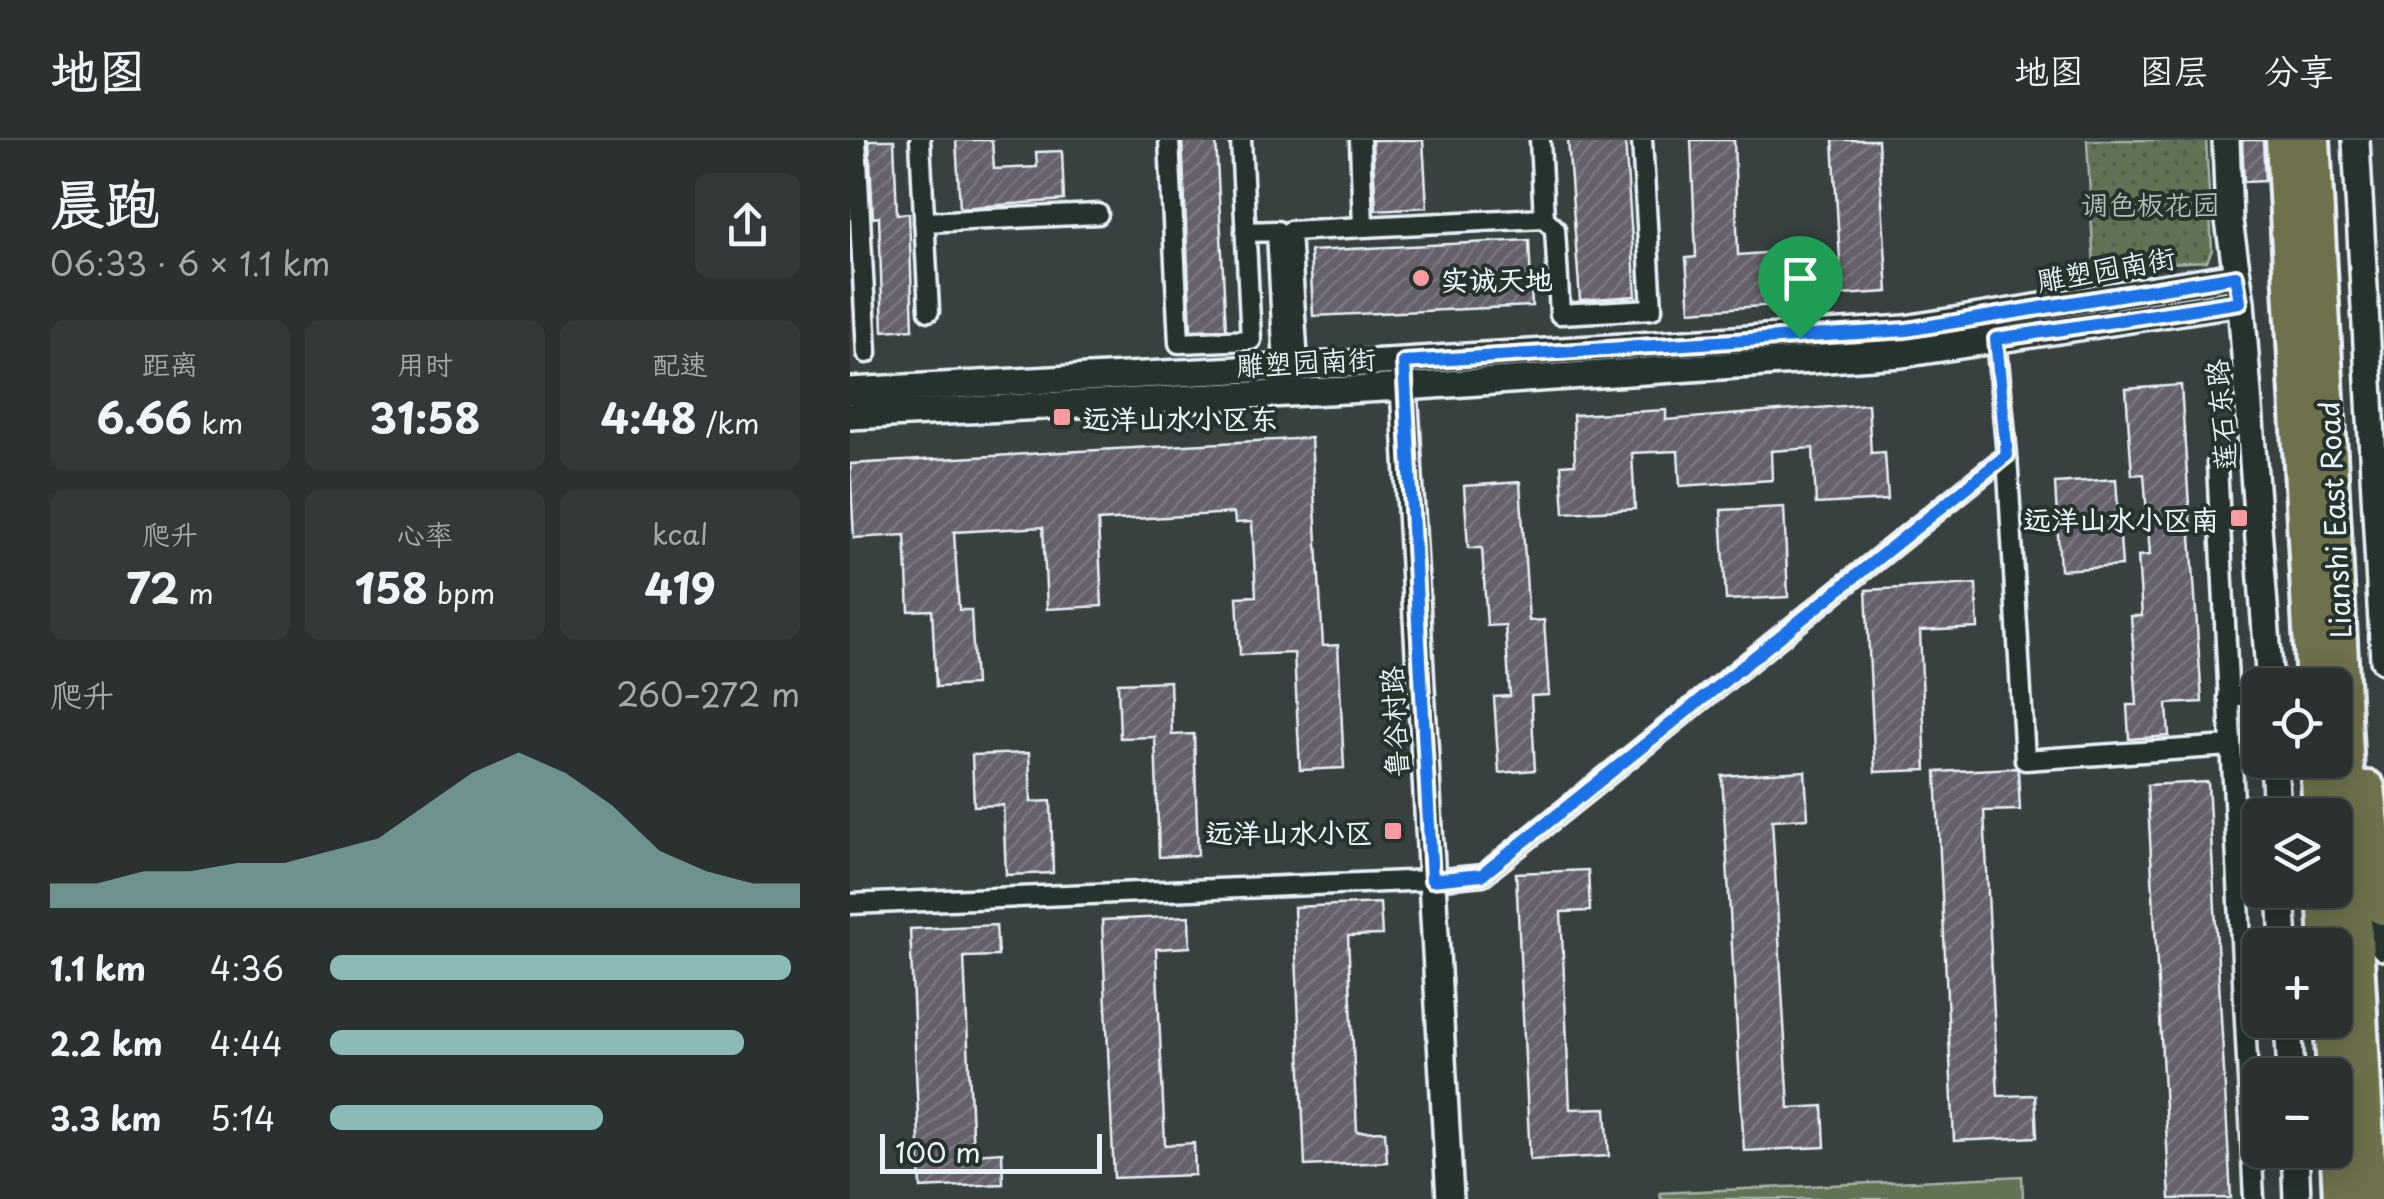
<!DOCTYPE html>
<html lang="zh">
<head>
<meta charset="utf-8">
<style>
	:root { --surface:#2b3130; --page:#333938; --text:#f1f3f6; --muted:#a6a9ab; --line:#474c4c; --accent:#8bbbb9 }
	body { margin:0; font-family:"Playpen Sans","LXGW WenKai TC",sans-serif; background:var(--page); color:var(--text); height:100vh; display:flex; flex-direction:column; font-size:38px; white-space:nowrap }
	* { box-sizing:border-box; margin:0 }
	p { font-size:32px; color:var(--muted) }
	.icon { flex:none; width:55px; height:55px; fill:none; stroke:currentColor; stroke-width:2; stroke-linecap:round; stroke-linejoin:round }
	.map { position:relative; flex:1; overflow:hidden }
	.sheet { display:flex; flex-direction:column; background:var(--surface); width:850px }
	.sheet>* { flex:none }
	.controls { position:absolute; left:1392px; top:528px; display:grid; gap:20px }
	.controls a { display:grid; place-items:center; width:110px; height:110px; border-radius:15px; background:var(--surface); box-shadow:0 5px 25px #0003,0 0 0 2px var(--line); font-size:50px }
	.scale { position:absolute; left:30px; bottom:25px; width:222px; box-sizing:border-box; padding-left:10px; border:5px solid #e8f1f8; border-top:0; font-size:28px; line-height:35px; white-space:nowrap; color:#e8f1f8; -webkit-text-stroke:8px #26332d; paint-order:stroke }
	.pin { position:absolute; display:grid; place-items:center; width:85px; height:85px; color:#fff; margin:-102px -42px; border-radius:50% 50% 50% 0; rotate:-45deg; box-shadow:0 0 10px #0007 }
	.pin .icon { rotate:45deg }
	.round { display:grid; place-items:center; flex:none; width:105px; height:105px; border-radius:15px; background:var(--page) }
	.head { display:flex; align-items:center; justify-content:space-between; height:170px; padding:0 50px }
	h1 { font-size:55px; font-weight:700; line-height:75px }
	.figures { display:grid; grid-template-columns:repeat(3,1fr); gap:15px; height:170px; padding:10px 50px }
	.figures div { display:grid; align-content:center; border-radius:15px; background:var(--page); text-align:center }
	.figures b { font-size:42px; font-weight:700 }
	.figures small { font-size:28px; font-weight:400 }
	.figures p { font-size:28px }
	.chart { height:280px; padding:20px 50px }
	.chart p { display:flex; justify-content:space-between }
	.chart svg { width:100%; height:180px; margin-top:10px; fill:var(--accent); opacity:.7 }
	ul { padding:0 50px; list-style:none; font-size:32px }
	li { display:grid; grid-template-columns:160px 120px 1fr; align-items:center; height:75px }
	li i { height:25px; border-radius:12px; background:var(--accent) }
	header { display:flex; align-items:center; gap:60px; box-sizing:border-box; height:140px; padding:0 50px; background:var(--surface); border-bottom:2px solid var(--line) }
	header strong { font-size:48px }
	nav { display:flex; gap:55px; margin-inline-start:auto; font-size:35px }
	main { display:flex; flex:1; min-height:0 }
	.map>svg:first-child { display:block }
	.green { fill:#627254; stroke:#a5b2a6; stroke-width:2.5 }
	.park { fill:url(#park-dots); stroke:#a5b2a6; stroke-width:2.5 }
	.building { fill:url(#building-hatch); stroke:#e8f1f8; stroke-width:2.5 }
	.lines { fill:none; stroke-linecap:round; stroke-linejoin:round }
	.street-casing { stroke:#e8f1f8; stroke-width:25 }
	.secondary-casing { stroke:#e8f1f8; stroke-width:32 }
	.highway-casing { stroke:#e8f1f8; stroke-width:40 }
	.street { stroke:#26332d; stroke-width:18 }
	.secondary { stroke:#26332d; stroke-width:25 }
	.highway { stroke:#6e714b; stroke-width:32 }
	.route-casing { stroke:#fff; stroke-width:20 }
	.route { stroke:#1a73e8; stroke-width:12 }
	.poi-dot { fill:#ff9aa2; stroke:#26332d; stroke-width:4 }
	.labels { text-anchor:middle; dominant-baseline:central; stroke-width:8; stroke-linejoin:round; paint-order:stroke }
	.park-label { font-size:28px; fill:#b2beb6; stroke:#26332d }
	.street-label { font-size:28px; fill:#e8f1f8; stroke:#26332d }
	.poi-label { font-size:28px; font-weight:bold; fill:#e8f1f8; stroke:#26332d; text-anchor:start }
</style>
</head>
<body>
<header>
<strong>地图</strong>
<nav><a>地图</a><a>图层</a><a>分享</a></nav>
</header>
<main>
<section class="sheet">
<div class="head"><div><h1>晨跑</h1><p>06:33 · 6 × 1.1 km</p></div><a class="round"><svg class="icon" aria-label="share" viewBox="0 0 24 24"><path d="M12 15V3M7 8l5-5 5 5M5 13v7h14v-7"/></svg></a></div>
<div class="figures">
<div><p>距离</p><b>6.66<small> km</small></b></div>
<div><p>用时</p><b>31:58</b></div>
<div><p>配速</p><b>4:48<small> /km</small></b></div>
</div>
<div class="figures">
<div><p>爬升</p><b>72<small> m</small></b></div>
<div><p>心率</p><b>158<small> bpm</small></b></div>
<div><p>kcal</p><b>419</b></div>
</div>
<div class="chart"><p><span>爬升</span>260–272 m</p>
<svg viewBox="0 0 160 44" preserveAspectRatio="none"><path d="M0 44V38L10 38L20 35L30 35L40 33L50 33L60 30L70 27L80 19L90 11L100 6L110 11L120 19L130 30L140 35L150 38L160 38V44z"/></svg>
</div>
<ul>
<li><b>1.1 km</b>4:36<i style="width:98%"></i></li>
<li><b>2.2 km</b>4:44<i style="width:88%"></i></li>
<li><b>3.3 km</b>5:14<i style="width:58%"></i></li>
</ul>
</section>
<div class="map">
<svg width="1534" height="1059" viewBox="0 0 1534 1059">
	<defs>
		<pattern id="park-dots" width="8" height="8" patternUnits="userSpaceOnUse" patternTransform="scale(2.5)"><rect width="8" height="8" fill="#627254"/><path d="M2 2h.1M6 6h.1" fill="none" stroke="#535b4e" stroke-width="1.8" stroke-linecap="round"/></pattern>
		<pattern id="building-hatch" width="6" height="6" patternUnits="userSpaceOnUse" patternTransform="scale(2.5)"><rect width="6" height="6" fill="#65616b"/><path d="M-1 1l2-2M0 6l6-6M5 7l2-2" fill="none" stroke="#7b7881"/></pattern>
	</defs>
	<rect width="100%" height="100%" fill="#394140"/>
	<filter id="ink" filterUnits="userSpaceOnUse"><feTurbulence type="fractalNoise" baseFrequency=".01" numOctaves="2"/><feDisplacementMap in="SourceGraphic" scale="20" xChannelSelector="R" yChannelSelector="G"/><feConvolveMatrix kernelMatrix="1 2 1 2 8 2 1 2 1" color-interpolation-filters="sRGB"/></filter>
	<g filter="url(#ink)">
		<path class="green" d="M1172 1036 1173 1059H811L810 1053Z"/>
		<path class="park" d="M1237 0H1356L1362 110 1357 121 1244 127Z"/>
		<path class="building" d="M19 0H44L47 74 59 73 63 189 33 191 29 77 23 78Z
			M106 0H142L144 29 187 27 186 12 212 11 214 60 110 68Z
			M332 0H366L376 189 341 190Z
			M522 0H573L577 67 526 70Z
			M718 0H775L786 156 730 160Z
			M841 0H884L888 115 967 109 970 162 840 171 836 118 846 117Z
			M983 0H1028L1038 152 992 155Z
			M1392 0H1413L1415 41 1394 42Z
			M679 100 682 166 463 176 460 111Z
			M1331 245 1352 562 1317 564 1319 596 1279 599 1277 565H1287L1281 476H1292L1288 416 1300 415 1294 334 1282 335 1276 249Z
			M1018 264 1021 313 1035 312 1038 360 966 364 963 308 921 311 922 340 830 346 828 311 782 313 785 369 714 373 711 325 725 324 723 275 816 270V280Z
			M461 298 473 506 488 505 494 628 450 630 444 513 390 515 387 457 406 456 402 382 385 383 384 373 248 381 252 466 197 469 193 387 104 392 109 470H121L125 545 86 547 82 470 59 471 55 395 4 398 0 324Z
			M1266 339 1272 426 1210 430 1205 343Z
			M670 342 679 481 694 480 699 555 681 556 685 630 649 633 644 557 660 556 655 485 637 486 632 408H618L614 346Z
			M934 367 938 457 876 460 871 370Z
			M1126 444 1128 488 1070 491 1076 630 1025 632 1016 450Z
			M320 541 322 595 344 594 348 715 309 717 305 597 270 598 268 543Z
			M179 613 181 662 201 661 203 733 156 735 153 665 124 666 122 615Z
			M1165 628 1168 630 1170 670 1134 671 1148 956 1185 955 1187 997 1104 1001 1086 632Z
			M955 631 958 678 922 680 939 968 973 966 975 1007 894 1011 872 636Z
			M1358 642 1381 1058 1320 1059 1297 645Z
			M738 730 740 771 711 772 720 969 756 968 759 1016 680 1020 666 733Z
			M530 763 532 795 498 796 507 992 535 991 537 1022 455 1026 444 767Z
			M339 776 340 807 306 809 315 1005 344 1003 345 1035 264 1038 252 780Z
			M146 785 148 816 114 817 123 1014 152 1012 153 1044 71 1048 60 789Z"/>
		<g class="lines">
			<g class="street-casing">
				<path id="street" d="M6 0 17 213
					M70 0 79 171
					M319 0 329 203 401 200 391 0
					M694 78 705 89 710 174 802 169 792 0
					M74 82 248 74
					M513 87 694 78 690 0
					M395 92 427 91 434 226
					M1146 199 1157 315 1175 620 1380 606
					M448 225 440 91 513 87 510 0
					M1367 324 1404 1059
					M1378 557 1410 554
					M0 764 582 740 633 735 1157 315"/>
			</g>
			<g class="secondary-casing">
				<path id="secondary" d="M1376 0 1379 81 1391 162 1420 545
					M1506 0 1534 520
					M553 230 600 1059
					M0 251 553 221 1055 189 1385 136
					M0 276 553 247 1052 214 1391 162
					M1424 620 1427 675
					M1431 750 1434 805
					M1533 752 1534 807
					M1438 880 1441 935
					M1445 1010 1447 1059"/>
			</g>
			<g class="highway-casing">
				<path id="highway" d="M1433 0 1463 545
					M1463 0 1520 1059
					M1467 620 1470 675
					M1518 648 1532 768
					M1474 750 1477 805
					M1481 880 1484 935
					M1485 958 1490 1059"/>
			</g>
			<use href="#street" class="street"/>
			<use href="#secondary" class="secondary"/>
			<use href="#highway" class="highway"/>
		</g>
	</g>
	<g class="lines" filter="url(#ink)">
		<g class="route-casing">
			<path id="route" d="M1386 136 1390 162 1146 199 1157 315 632 735 582 740 554 222 1056 190Z"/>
		</g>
		<use href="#route" class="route"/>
	</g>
	<g class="poi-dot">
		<circle cx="571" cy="138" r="10"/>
		<rect x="202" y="267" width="20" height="20" rx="5"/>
		<rect x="1379" y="368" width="20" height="20" rx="5"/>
		<rect x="533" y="681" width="20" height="20" rx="5"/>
	</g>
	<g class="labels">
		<g class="park-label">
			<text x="1300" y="63">调色板花园</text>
		</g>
		<g class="street-label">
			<text transform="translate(1256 128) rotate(-10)">雕塑园南街</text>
			<text transform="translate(456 221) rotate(-3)">雕塑园南街</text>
			<text transform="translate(1370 275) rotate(-95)">莲石东路</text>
			<text transform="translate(1484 380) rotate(-93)">Lianshi East Road</text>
			<text transform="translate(543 582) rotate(-93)">鲁谷村路</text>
		</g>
		<g class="poi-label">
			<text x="591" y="138">实诚天地</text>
			<text x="232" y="277">远洋山水小区东</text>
			<text x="1369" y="378" text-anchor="end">远洋山水小区南</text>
			<text x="523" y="691" text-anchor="end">远洋山水小区</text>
		</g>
	</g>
</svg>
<div class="controls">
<a><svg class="icon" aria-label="locate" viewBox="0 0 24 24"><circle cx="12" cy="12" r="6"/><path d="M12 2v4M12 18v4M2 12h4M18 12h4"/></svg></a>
<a><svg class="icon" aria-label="layers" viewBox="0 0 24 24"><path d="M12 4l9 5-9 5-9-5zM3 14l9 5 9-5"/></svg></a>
<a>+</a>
<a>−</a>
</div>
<div class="scale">100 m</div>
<div class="pin" style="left:950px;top:198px;background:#1e9e55"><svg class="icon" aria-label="arrive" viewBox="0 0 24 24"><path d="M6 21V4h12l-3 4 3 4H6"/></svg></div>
</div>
</main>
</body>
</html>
